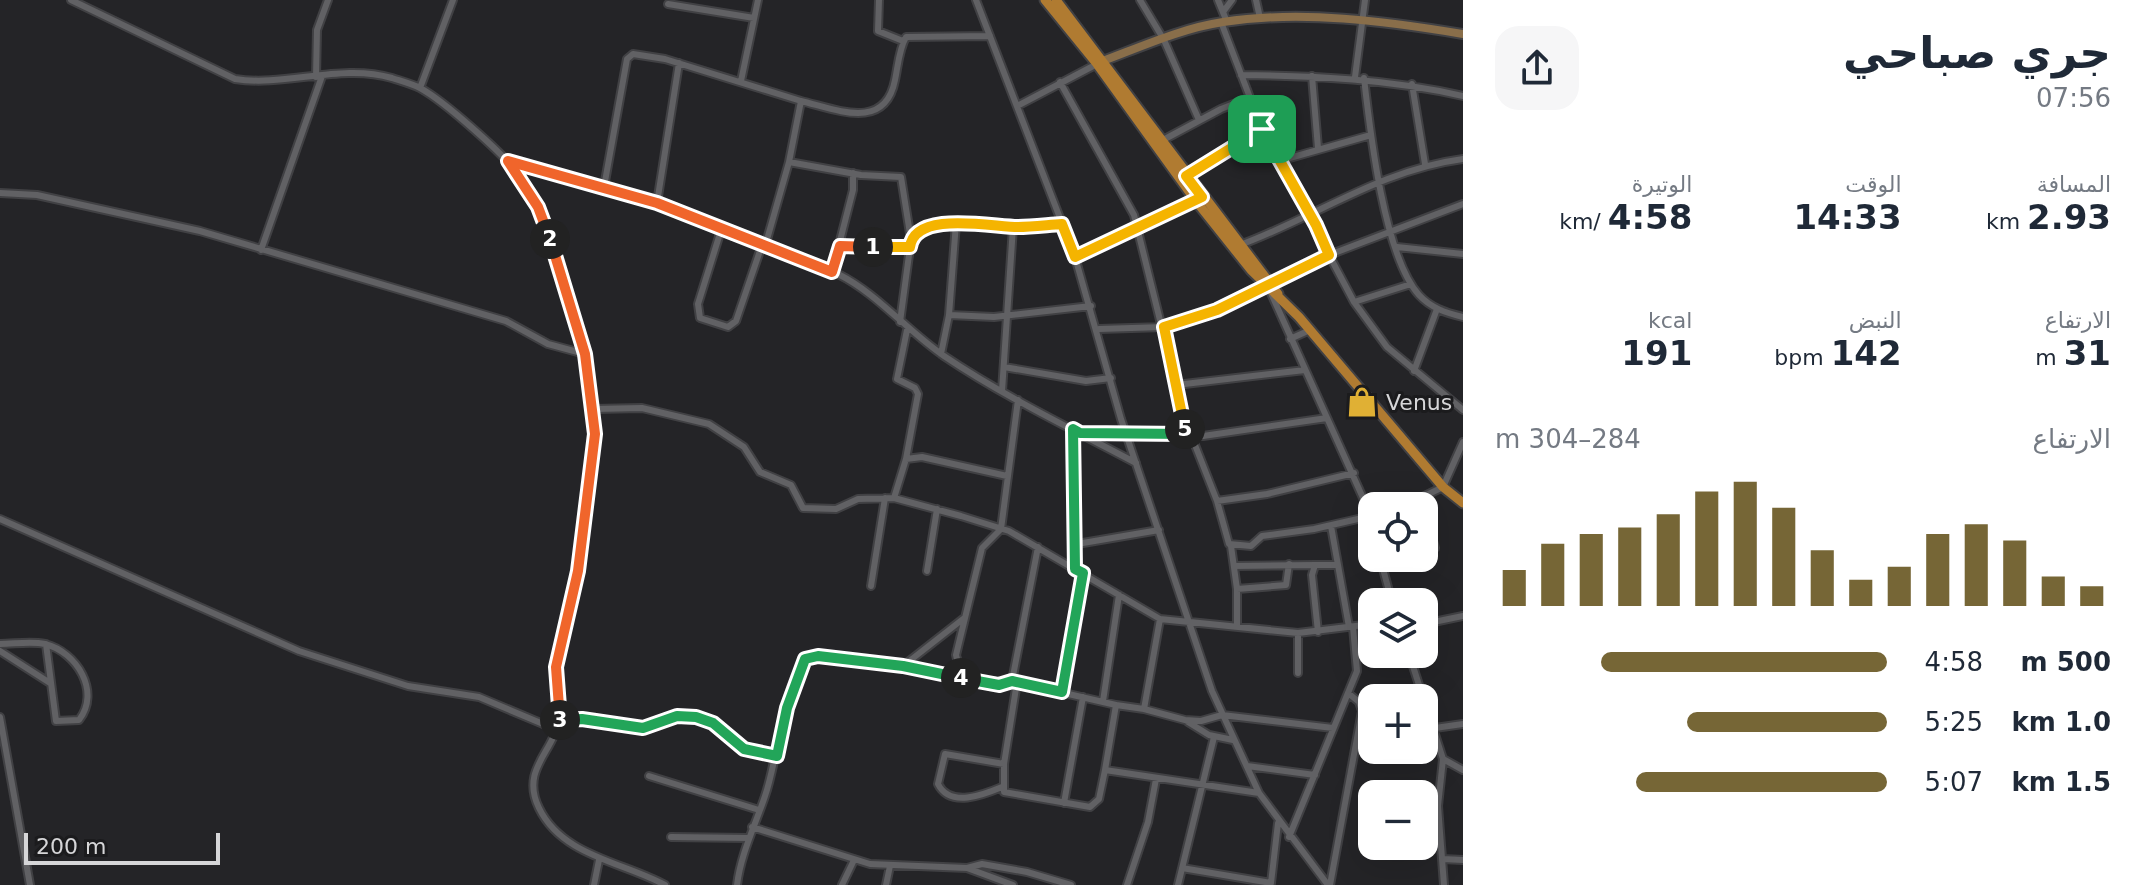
<!DOCTYPE html>
<html lang="ar">
<head>
<meta charset="utf-8">
<style>
	:root { --surface:#fff; --page:#f6f6f7; --text:#1f2937; --muted:#747a83; --accent:#766636 }
	body { margin:0; font-family:"DejaVu Sans","Noto Sans Arabic",sans-serif; background:var(--page); color:var(--text); direction:rtl; height:100vh; display:flex; flex-direction:column; font-size:30px; white-space:nowrap }
	* { box-sizing:border-box; margin:0 }
	p { font-size:26px; color:var(--muted) }
	.icon { flex:none; width:44px; height:44px; fill:none; stroke:currentColor; stroke-width:2; stroke-linecap:round; stroke-linejoin:round }
	.map { position:relative; flex:1; overflow:hidden; direction:ltr }
	.panel { display:flex; flex-direction:column; background:var(--surface); width:680px }
	.panel>* { flex:none }
	.buttons { position:absolute; left:1358px; top:492px; display:grid; gap:16px }
	.buttons a { display:grid; place-items:center; width:80px; height:80px; border-radius:16px; background:var(--surface); box-shadow:0 8px 32px #0002; font-size:40px }
	.scale { position:absolute; left:24px; bottom:20px; width:196px; box-sizing:border-box; padding-left:8px; border:4px solid #d6d6d8; border-top:0; font-size:22px; line-height:28px; white-space:nowrap; color:#d6d6d8; -webkit-text-stroke:6px #1b1b1d; paint-order:stroke }
	.pin { position:absolute; display:grid; place-items:center; width:68px; height:68px; color:#fff; margin:-34px; border-radius:16px; box-shadow:0 4px 12px #0006 }
	.km { position:absolute; width:40px; height:40px; margin:-20px; border-radius:50%; background:#222; color:#fff; font-size:22px; line-height:40px; text-align:center }
	.round { display:grid; place-items:center; flex:none; width:84px; height:84px; border-radius:24px; background:var(--page) }
	.overview { display:flex; align-items:center; justify-content:space-between; height:136px; padding:0 32px }
	h1 { font-size:44px; font-weight:800; line-height:60px }
	.metrics { display:grid; grid-template-columns:repeat(3,1fr); gap:12px; height:136px; padding:8px 32px }
	.metrics div { display:grid; align-content:center }
	.metrics b { font-size:34px; font-weight:800 }
	.metrics small { font-size:22px; font-weight:400 }
	.metrics p { font-size:22px }
	.chart { height:224px; padding:16px 32px }
	.chart p { display:flex; justify-content:space-between }
	.chart svg { width:100%; height:144px; margin-top:8px; stroke:var(--accent); stroke-width:6 }
	ul { padding:0 32px; list-style:none; font-size:26px }
	li { display:grid; grid-template-columns:128px 96px 1fr; align-items:center; height:60px }
	li i { height:20px; border-radius:10px; background:var(--accent) }
	main { display:flex; flex:1; min-height:0 }
	.map>svg:first-child { display:block }
	.lines { fill:none; stroke-linecap:round; stroke-linejoin:round }
	.street-casing { stroke:#414144; stroke-width:10 }
	.secondary-casing { stroke:#414144; stroke-width:12 }
	.primary-casing { stroke:#414144; stroke-width:13 }
	.street { stroke:#616164; stroke-width:6 }
	.secondary { stroke:#896e4a; stroke-width:8 }
	.primary { stroke:#b07b31; stroke-width:9 }
	.split-1-casing { stroke:#fff; stroke-width:16 }
	.split-2-casing { stroke:#fff; stroke-width:16 }
	.split-3-casing { stroke:#fff; stroke-width:16 }
	.split-4-casing { stroke:#fff; stroke-width:16 }
	.split-5-casing { stroke:#fff; stroke-width:16 }
	.split-6-casing { stroke:#fff; stroke-width:16 }
	.split-1 { stroke:#f5b400; stroke-width:10 }
	.split-2 { stroke:#f0652b; stroke-width:10 }
	.split-3 { stroke:#f0652b; stroke-width:10 }
	.split-4 { stroke:#22a559; stroke-width:10 }
	.split-5 { stroke:#22a559; stroke-width:10 }
	.split-6 { stroke:#f5b400; stroke-width:10 }
	.labels { text-anchor:middle; dominant-baseline:central; stroke-width:6; stroke-linejoin:round; paint-order:stroke }
	.poi-label { font-size:22px; fill:#d6d6d8; stroke:#1b1b1d; text-anchor:start }
</style>
</head>
<body>
<main>
<section class="panel">
<div class="overview"><div><h1>جري صباحي</h1><p>07:56</p></div><a class="round"><svg class="icon" aria-label="share" viewBox="0 0 24 24"><path d="M12 15V3M7 8l5-5 5 5M5 13v7h14v-7"/></svg></a></div>
<div class="metrics">
<div><p>المسافة</p><b>2.93<small> km</small></b></div>
<div><p>الوقت</p><b>14:33</b></div>
<div><p>الوتيرة</p><b>4:58<small> /km</small></b></div>
</div>
<div class="metrics">
<div><p>الارتفاع</p><b>31<small> m</small></b></div>
<div><p>النبض</p><b>142<small> bpm</small></b></div>
<div><p>kcal</p><b>191</b></div>
</div>
<div class="chart"><p><span>الارتفاع</span>284–304 m</p>
<svg viewBox="0 0 160 44" preserveAspectRatio="none"><path d="M5 44V33M15 44V25M25 44V22M35 44V20M45 44V16M55 44V9M65 44V6M75 44V14M85 44V27M95 44V36M105 44V32M115 44V22M125 44V19M135 44V24M145 44V35M155 44V38"/></svg>
</div>
<ul>
<li><b>500 m</b>4:58<i style="width:73%"></i></li>
<li><b>1.0 km</b>5:25<i style="width:51%"></i></li>
<li><b>1.5 km</b>5:07<i style="width:64%"></i></li>
</ul>
</section>
<div class="map">
<svg width="1463" height="885" viewBox="0 0 1463 885">
	<rect width="100%" height="100%" fill="#242427"/>
	<g class="lines">
		<g class="street-casing">
			<path id="street" d="M71 0 235 79C286 87 341 63 392 78 401 81 412 84 420 88 444 101 504 154 520 176 555 225 598 376 594 436 592 482 587 530 577 574 570 604 560 633 557 663 555 681 559 699 558 717 558 750 519 767 539 808 562 856 623 862 665 885
				M879 0 878 31 903 41
				M976 0 1075 257 1121 419 1212 691 1259 793 1328 885
				M1140 0 1164 40 1199 120
				M1218 0 1227 22
				M1256 0 1260 18
				M668 4 754 18
				M1223 12 1232 0
				M1221 22 1262 129 1354 302 1387 347 1463 410
				M1241 75C1317 76 1389 79 1463 96
				M1312 76 1318 148
				M316 77 317 30 328 0
				M1355 77 1365 0
				M1364 78C1370 131 1384 256 1419 295 1431 308 1446 313 1463 317
				M741 81 758 0
				M1060 82 1134 215 1176 385
				M1412 84 1425 164
				M420 88 453 0
				M801 101C838 110 885 131 895 80 898 66 899 49 906 37L990 36
				M1017 106 1097 64
				M1163 140 1221 109 1249 98
				M508 161 657 203 838 274C878 294 906 330 944 356 1005 397 1072 429 1136 463
				M1279 161 1371 135
				M1187 175 1262 129
				M604 187 627 59 633 54 665 59 801 101 789 162
				M0 193 37 195 200 231 506 321 548 344 585 354
				M657 203 679 63
				M722 227 698 304 700 318 728 327 736 321 763 242
				M766 243 789 162 861 175 901 177 911 240
				M1240 245C1316 217 1380 170 1463 159
				M840 246 910 247
				M1397 247 1463 254
				M261 250 322 76
				M1075 257 1199 199
				M832 272 853 190V173
				M1270 291 1372 518
				M1354 302 1411 284
				M949 315 994 317 1091 306
				M900 322 911 240C929 216 986 223 1013 227
				M1099 329 1164 327 1193 319 1268 288 1329 255 1463 204
				M1290 339 1310 330
				M941 354 949 315 956 223
				M1004 367 1086 381 1111 378
				M1305 370 1176 385 1186 434 1195 445 1217 501 1229 544 1251 546 1262 536 1314 529 1371 516
				M1414 371 1437 309
				M1002 391 1013 227 1062 224
				M594 409 642 408 709 424 744 447 760 472 791 485 803 508 836 509 858 499 894 498 961 516 1009 531 1160 619 1298 633 1372 624
				M1073 429 1077 544
				M1085 433 1203 436 1327 418
				M906 459 922 457 1007 476
				M894 498 906 459 918 394 915 388 897 379 907 330
				M1217 501 1267 494 1354 473
				M1404 506 1443 487 1463 442
				M1424 511 1435 548 1426 553
				M0 519 299 651 408 686 479 697 555 729
				M1331 526 1338 565
				M1231 546 1237 589
				M1038 547 1012 681 1116 705
				M1380 558 1392 602
				M1234 566 1315 565
				M1075 568 1077 544 1159 530
				M927 571 937 509
				M871 586 885 498
				M1160 619 1144 709 1185 720 1201 721 1222 715 1333 728
				M1424 624 1463 616
				M1237 626V589L1286 585 1289 564
				M1318 632 1312 575 1315 565H1338L1349 627
				M0 644C14 644 31 641 45 644 77 652 101 692 79 720L56 721 46 644
				M0 651 50 683
				M1409 654 1443 759 1438 806 1444 885
				M903 666 963 619
				M1298 673V633
				M962 679 956 655 982 548 1001 529 1018 400
				M1017 682 1004 764V792L1090 807 1099 799 1105 770
				M1062 692 1083 573
				M1103 701 1119 595
				M1144 709 1116 705 1105 770 1259 793
				M0 717 30 885
				M559 720 582 719 643 728 677 716 696 717 713 723 744 749 777 756
				M1188 722 1209 735 1233 740
				M1435 728 1463 724
				M1443 759 1463 770
				M1247 766 1315 775
				M649 776 759 810
				M1002 787C983 795 950 808 938 784L945 754 1004 764
				M1064 803 1083 697
				M752 827 870 864 967 868 982 864 1027 872 1071 885
				M671 837 748 838
				M1289 837 1357 671 1353 627
				M1443 859 1463 860
				M967 868 1013 885
				M1182 868 1271 883 1278 823
				M594 885 599 860
				M737 885C741 853 755 826 765 796 779 756 781 692 805 659L818 656 903 666 991 684 1012 681
				M842 885 854 860
				M886 885 890 866
				M1127 885 1148 822 1156 779
				M1178 885 1214 737
				M1330 885 1362 711 1359 702 1348 693"/>
		</g>
		<g class="secondary-casing">
			<path id="secondary" d="M1100 62C1138 48 1182 28 1223 22 1302 10 1385 21 1463 34"/>
		</g>
		<g class="primary-casing">
			<path id="primary" d="M1045 0 1097 64 1196 201 1251 270 1299 317 1443 487 1463 503
				M1056 0 1278 294"/>
		</g>
		<use href="#street" class="street"/>
		<use href="#secondary" class="secondary"/>
		<use href="#primary" class="primary"/>
	</g>
	<g class="lines">
		<g class="split-1-casing">
			<path id="split-1" d="M873 247H910C915 210 992 227 1018 227 1032 227 1047 225 1062 224L1075 257 1202 197 1186 176 1262 129"/>
		</g>
		<g class="split-2-casing">
			<path id="split-2" d="M550 239 538 207 508 161 657 203 832 272 840 246 873 247"/>
		</g>
		<g class="split-3-casing">
			<path id="split-3" d="M550 239 585 354 595 434 578 571 556 667 560 720"/>
		</g>
		<g class="split-4-casing">
			<path id="split-4" d="M560 720 582 719 643 728 677 716 696 717 713 723 744 749 777 756 787 708 805 659 818 656 903 666 961 678"/>
		</g>
		<g class="split-5-casing">
			<path id="split-5" d="M961 678 999 685 1012 681 1062 692 1083 573 1075 569 1073 429 1080 433 1186 434 1185 429"/>
		</g>
		<g class="split-6-casing">
			<path id="split-6" d="M1185 429 1164 327 1217 310 1329 255 1316 225 1262 129"/>
		</g>
		<use href="#split-1" class="split-1"/>
		<use href="#split-2" class="split-2"/>
		<use href="#split-3" class="split-3"/>
		<use href="#split-4" class="split-4"/>
		<use href="#split-5" class="split-5"/>
		<use href="#split-6" class="split-6"/>
	</g>
	<defs>
		<g id="shop-bare" transform="scale(2.4)"><path d="M-5-2.5h2.3a2.7 3.5 0 0 1 5.4 0H5L5.5 6h-11ZM-1.5-2.5h3a1.5 2.3 0 0 0-3 0Z" fill="#e0b034" stroke="#1b1b1d" stroke-width="2.5" paint-order="stroke"/></g>
	</defs>
	<g fill-rule="evenodd">
		<use href="#shop-bare" x="1362" y="402"/>
	</g>
	<g class="labels">
		<g class="poi-label">
			<text x="1386" y="402">Venus</text>
		</g>
	</g>
</svg>
<div class="buttons">
<a><svg class="icon" aria-label="locate" viewBox="0 0 24 24"><circle cx="12" cy="12" r="6"/><path d="M12 2v4M12 18v4M2 12h4M18 12h4"/></svg></a>
<a><svg class="icon" aria-label="layers" viewBox="0 0 24 24"><path d="M12 4l9 5-9 5-9-5zM3 14l9 5 9-5"/></svg></a>
<a>+</a>
<a>−</a>
</div>
<div class="scale">200 m</div>
<div class="pin" style="left:1262px;top:129px;background:#1e9e55"><svg class="icon" aria-label="arrive" viewBox="0 0 24 24"><path d="M6 21V4h12l-3 4 3 4H6"/></svg></div>
<b class="km" style="left:873px;top:247px">1</b>
<b class="km" style="left:550px;top:239px">2</b>
<b class="km" style="left:560px;top:720px">3</b>
<b class="km" style="left:961px;top:678px">4</b>
<b class="km" style="left:1185px;top:429px">5</b>
</div>
</main>
</body>
</html>
